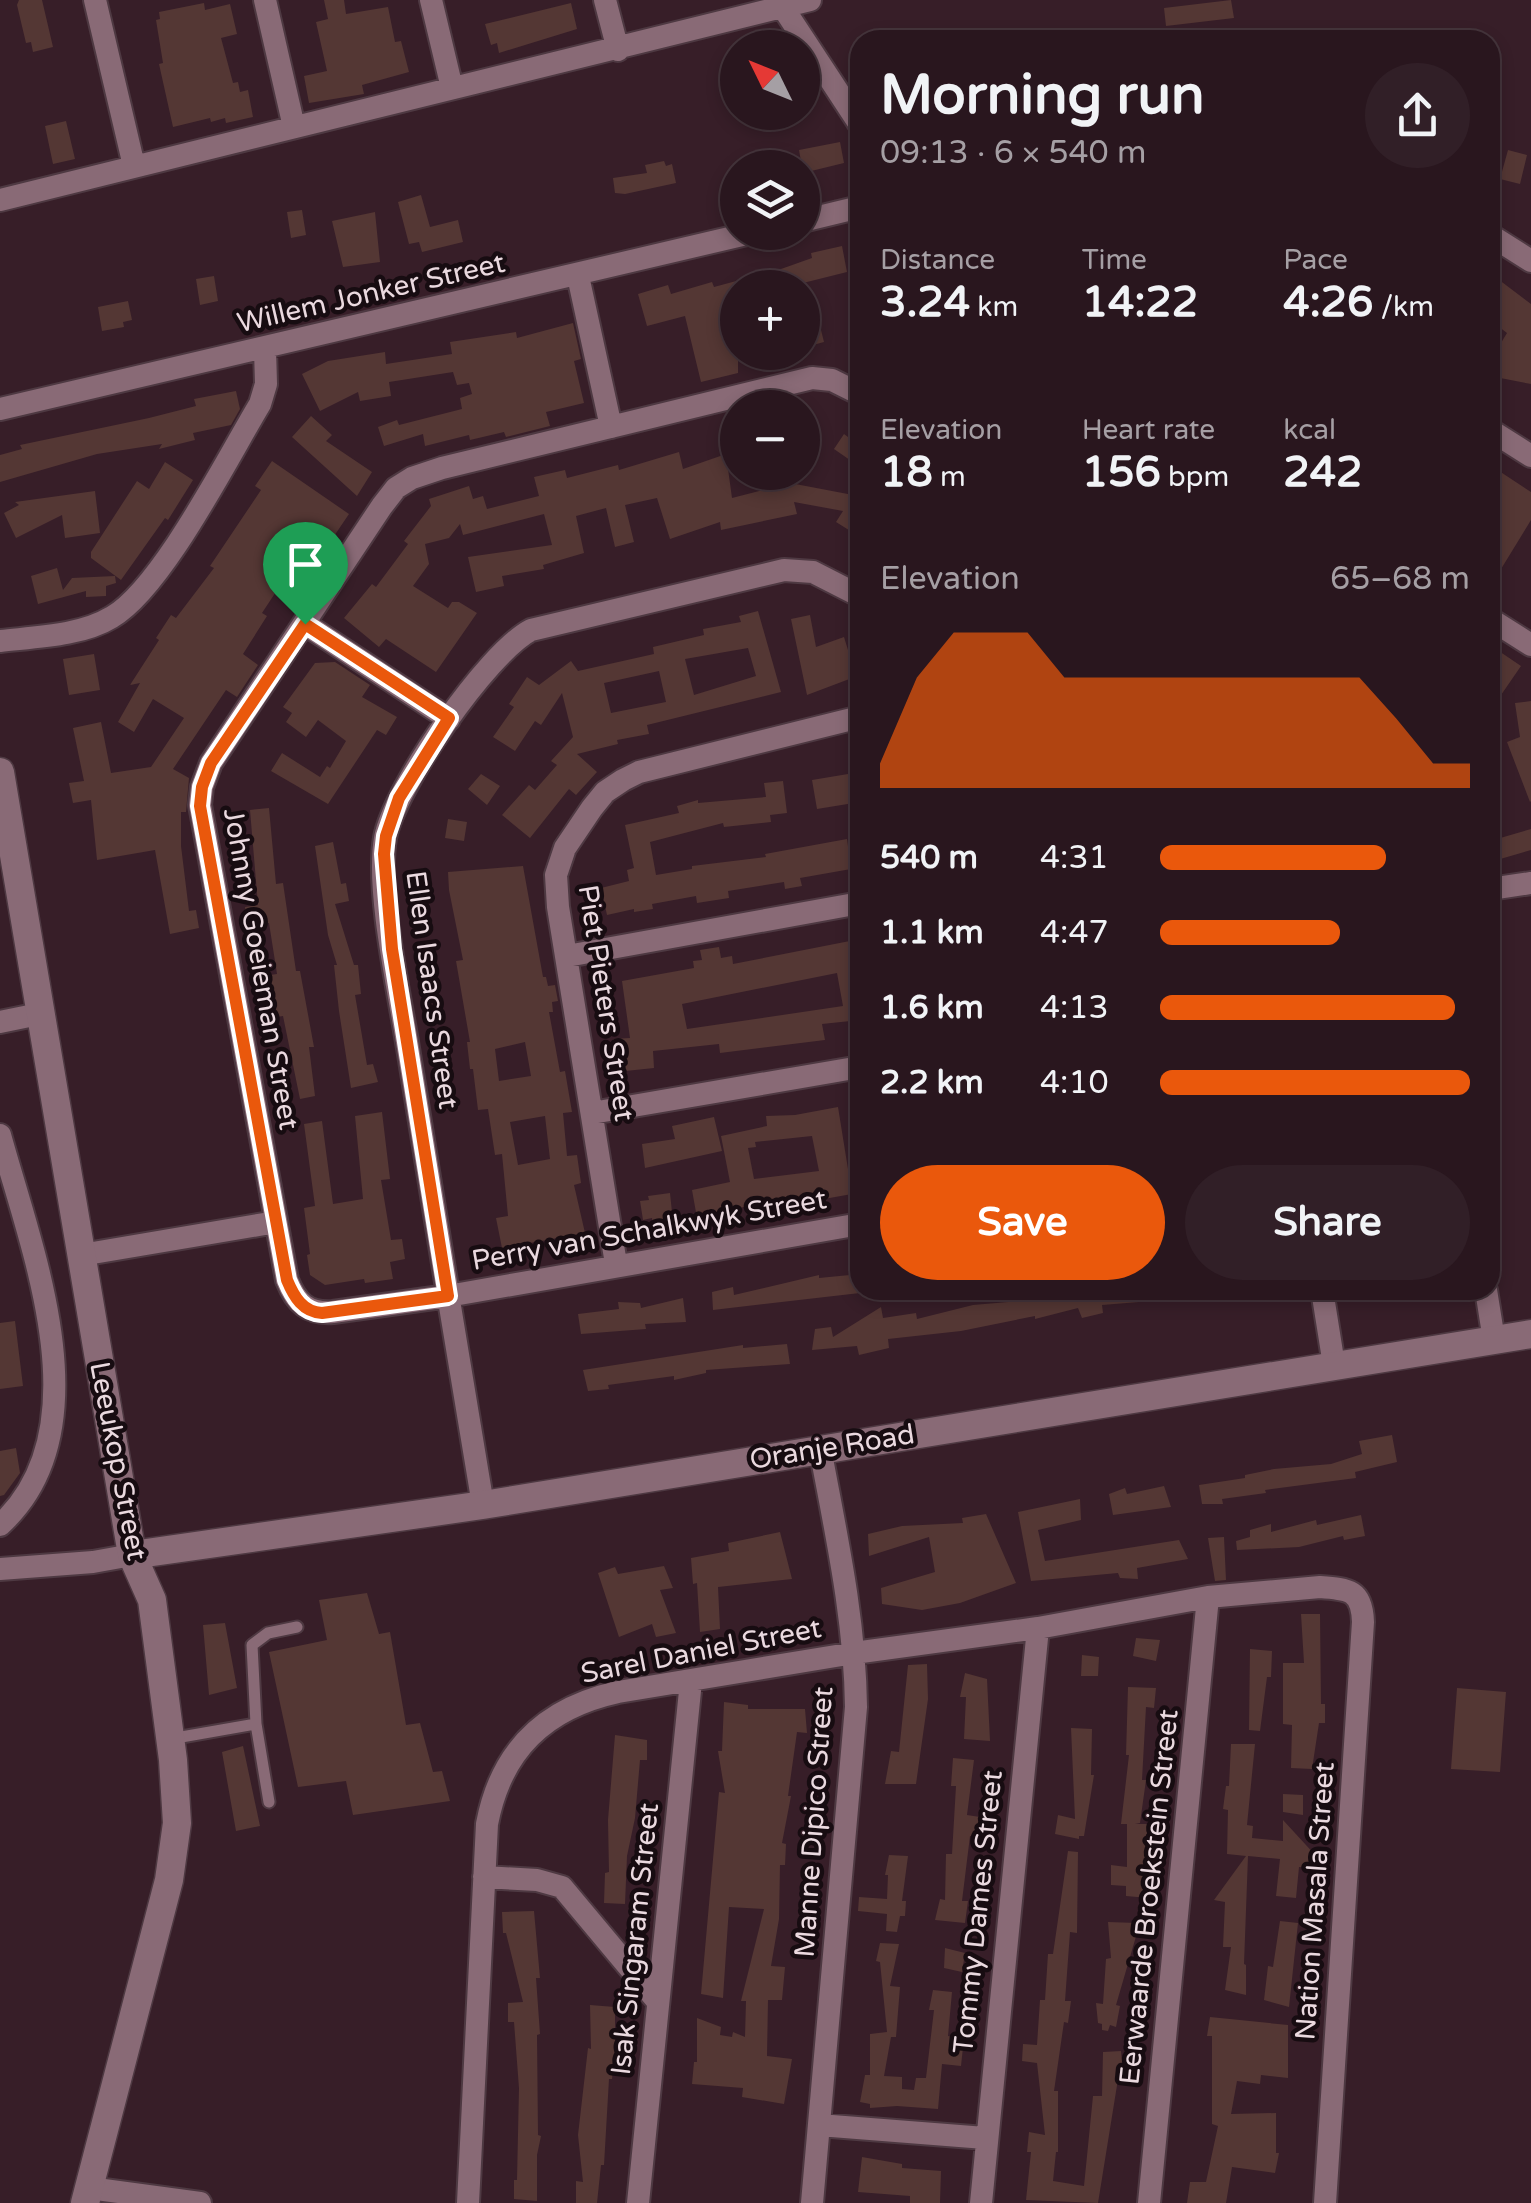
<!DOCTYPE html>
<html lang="en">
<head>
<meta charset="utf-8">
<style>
	:root { --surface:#29161e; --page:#311f27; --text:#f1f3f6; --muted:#a59fa4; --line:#45353c; --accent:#ea580c }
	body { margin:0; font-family:"Varela Round",sans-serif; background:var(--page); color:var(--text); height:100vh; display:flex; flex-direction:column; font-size:38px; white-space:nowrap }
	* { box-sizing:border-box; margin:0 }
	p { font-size:32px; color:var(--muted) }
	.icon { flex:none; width:55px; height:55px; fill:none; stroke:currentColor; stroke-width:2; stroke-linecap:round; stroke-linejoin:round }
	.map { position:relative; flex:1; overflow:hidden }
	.side { position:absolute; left:850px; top:30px; width:650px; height:1270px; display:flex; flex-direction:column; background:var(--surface); border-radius:30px; box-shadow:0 5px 15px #0003,0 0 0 2px var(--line) }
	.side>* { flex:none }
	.needle { width:65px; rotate:313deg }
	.tools { position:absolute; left:720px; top:30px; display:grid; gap:20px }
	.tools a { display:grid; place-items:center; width:100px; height:100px; border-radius:50%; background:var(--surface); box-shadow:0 5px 15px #0003,0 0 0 2px var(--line); font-size:50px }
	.pin { position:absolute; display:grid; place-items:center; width:85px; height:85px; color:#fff; margin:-102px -42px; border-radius:50% 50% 50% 0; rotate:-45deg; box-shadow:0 0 10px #0007 }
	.pin .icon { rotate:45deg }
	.round { display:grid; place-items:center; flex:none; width:105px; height:105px; border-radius:52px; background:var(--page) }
	.summary { display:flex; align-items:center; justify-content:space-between; height:170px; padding:0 30px }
	h1 { font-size:55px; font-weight:700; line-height:75px }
	.figures { display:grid; grid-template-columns:repeat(3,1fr); gap:15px; height:170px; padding:10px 30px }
	.figures div { display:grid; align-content:center }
	.figures b { font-size:42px; font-weight:700 }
	.figures small { font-size:28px; font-weight:400 }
	.figures p { font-size:28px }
	.chart { height:280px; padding:20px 30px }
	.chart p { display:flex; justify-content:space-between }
	.chart svg { width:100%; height:180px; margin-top:10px; fill:var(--accent); opacity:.7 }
	.button { display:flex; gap:20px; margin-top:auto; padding:20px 30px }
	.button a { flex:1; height:115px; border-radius:60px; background:var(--accent); color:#fff; font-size:40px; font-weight:700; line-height:115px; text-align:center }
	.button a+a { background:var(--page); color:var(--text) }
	ul { padding:0 30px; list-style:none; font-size:32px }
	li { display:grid; grid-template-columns:160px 120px 1fr; align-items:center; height:75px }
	li i { height:25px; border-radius:12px; background:var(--accent) }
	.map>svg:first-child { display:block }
	.building { fill:#543734; fill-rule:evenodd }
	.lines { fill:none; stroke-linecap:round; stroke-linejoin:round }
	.service-casing { stroke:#4e3942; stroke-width:15 }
	.minor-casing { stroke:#4e3942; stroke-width:26 }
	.tertiary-casing { stroke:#4e3942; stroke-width:31 }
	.service { stroke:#896a76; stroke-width:11 }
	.minor { stroke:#896a76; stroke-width:22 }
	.tertiary { stroke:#896a76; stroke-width:28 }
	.route-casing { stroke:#fff; stroke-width:20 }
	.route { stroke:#ea580c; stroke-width:12 }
	.labels { text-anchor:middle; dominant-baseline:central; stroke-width:9; stroke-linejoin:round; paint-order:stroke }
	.street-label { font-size:28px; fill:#ead9df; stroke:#170c11 }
</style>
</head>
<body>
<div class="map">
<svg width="1531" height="2203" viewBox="0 0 1531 2203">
	<rect width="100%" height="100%" fill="#371e28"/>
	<path class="building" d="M19 0H42L53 47 33 52 31 42 26 43 17 5Z
		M324 0H344L346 14 388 7 395 42 401 41 409 72 362 85 364 94 309 103 304 76 327 71 316 22 328 19Z
		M1231 0 1234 18 1166 26 1164 8Z
		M204 3 205 10 230 4 237 34 221 38 233 83 238 82 240 92 248 90 253 117 226 123 225 118 211 122 210 118 173 127 159 64 163 63 156 20 160 19 159 12Z
		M571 3 577 29 499 53 497 43 491 45 485 24Z
		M66 121 75 159 53 164 45 126Z
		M840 142 844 163 803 173 799 150Z
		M1508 150 1527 155 1520 184 1500 179Z
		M664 161 666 166 672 164 676 183 625 194 615 193 613 178 647 173 645 165Z
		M421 195 430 227 458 220 463 242 422 252 419 242 409 244 398 202Z
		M302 210 306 235 291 238 287 212Z
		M375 212 380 262 343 267 332 221Z
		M842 246 847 272 783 288H738V373L701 382 685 316 647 326 638 294 668 285 671 294 712 282 714 287 781 269 812 258 811 253Z
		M1490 273 1531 304V384L1490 376V361L1507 333 1490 320Z
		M214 276 218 301 200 305 196 279Z
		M128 301 132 320 123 322 124 327 102 331 98 307Z
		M819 322 824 342 802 348V326Z
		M573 323 581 359 574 361 584 403 546 412 550 426 506 437 504 432 470 440 469 435 425 446 423 434 384 446 378 427 397 420 399 425 462 409 460 398 472 394 469 383 457 385 453 372 389 382 391 396 360 401 358 392 320 411 302 374 328 361 385 352 386 364 452 354 450 342 516 332 517 338Z
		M236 391 240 409 231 425 193 433 195 440 159 449 162 444 97 454 0 482V455L22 449 20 445 149 418 196 406 194 399Z
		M311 416 332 435 326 441 372 472 357 496 292 437Z
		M844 434 860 446V467L834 449Z
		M679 452 683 469 726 454 732 498 790 483 853 495 860 484V537L836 522 843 511 794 502 797 514 721 530 720 522 670 539 657 498 625 505 634 542 615 547 606 508 576 516 584 553 543 565 544 569 502 576 504 586 476 592 468 557 552 545 544 514 463 535 460 524 449 538 425 544 429 564 413 586 448 608 452 602H459L477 613 436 672 386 639 379 647 344 618 372 584 376 587 408 544 404 541 431 506 429 499 469 486 473 499 483 496 487 509 539 496 534 477 565 470 567 478 618 465 619 470Z
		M272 461 349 514 328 545 334 549 316 577 295 563 262 613 267 616 243 654 258 665 237 697 226 690 173 769 189 778 186 812H181V846L189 911 196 910 199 928 170 934 155 850 97 860 91 800 73 803 69 783 84 781 73 728 101 722 111 773 151 767 184 718 153 699 134 732 118 722 140 683 130 685 159 640 156 638 171 615 176 618 214 568 210 566 261 490 255 486Z
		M165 462 193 480 168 520 165 518 121 580 91 558V552L137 481 149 489Z
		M1490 465 1531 492V520L1490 587Z
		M95 491 100 533 65 538 62 515 16 538 4 513 19 505 15 502Z
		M57 568 63 590 72 578 115 576 116 583 106 586V596L86 597V591L38 604 31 576Z
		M758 611 781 692 647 725 649 734 617 740 618 744 577 754 597 772 576 795 569 789 530 838 502 815 529 785 535 790 557 765 551 761 573 737 562 693 541 725 535 721 515 751 493 737 514 707 509 704 527 677 539 685 571 661 578 671 654 654 653 647 704 635 703 629 741 622 739 616ZM748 648 756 676 694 695 685 659ZM659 671 666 702 611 713 604 683Z
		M810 615 816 647 844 637 848 650 860 646V675L807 695 791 619Z
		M1490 645 1521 666 1490 711Z
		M94 654 100 690 69 695 63 659Z
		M335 662 370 685 362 697 397 717 386 735 377 730 328 804 271 771 282 753 320 777 327 766 330 768 346 741 318 720 306 737 286 722 292 713 283 707 315 663Z
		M1531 701V801L1530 802 1507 742 1520 737 1515 703Z
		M860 772V802L817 809 812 780Z
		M481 774 500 786 487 805 468 789Z
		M783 781 787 813 770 815 771 822 724 827 723 823 650 842 656 875 692 869V866L766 857 765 854 847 839 851 869 800 878 802 886 785 889 784 882 728 891 729 898 697 903 696 896 652 904 653 909 634 912V909L607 915 601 888 629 881 627 870 634 868 625 825 679 813 677 806 698 800V803L766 797 764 783Z
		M269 808 276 884 283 883 296 971H300L314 1047H309L315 1096 300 1099 283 1016 277 1017 270 975 277 974 269 923 248 926 245 907 258 905 250 810Z
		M448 819 467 822 464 841 445 838Z
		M1531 829V850L1490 862V841Z
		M333 842 341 884 346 883 349 901 335 904 354 965H358L361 994 355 995 367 1065 373 1064 378 1082 351 1088 339 1011 334 965H337L328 935 315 846Z
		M523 866 543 977H546L548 986 555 985 558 1001 552 1002 553 1012H549L560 1072 565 1071 572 1112 563 1113 567 1156 577 1155 581 1183 574 1185 585 1233 502 1248 496 1218 508 1216 502 1154 495 1155 488 1109 478 1110 473 1069H470L467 1042H470L456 961 463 960 449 890 448 872ZM525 1042 531 1076 499 1081 495 1049ZM545 1116 550 1159 518 1165 510 1122Z
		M860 939V1020L822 1024 825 1040 720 1053 719 1044 653 1051 654 1068 616 1072 613 1039 630 1038 622 981 694 968 693 961 702 960 700 950 719 947 721 958 732 956 733 964ZM837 973 843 1006 687 1029 682 1004Z
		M838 1107 852 1194 824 1199 823 1196 786 1200V1197L697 1218 692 1190 730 1182 721 1136 767 1126 766 1116 795 1115ZM812 1136 819 1171 754 1179 748 1148 756 1147 755 1142Z
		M382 1112 390 1179 381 1180 391 1240 402 1239 405 1259 390 1262 393 1279 365 1283 364 1279 325 1285 310 1275 307 1255 310 1254 304 1208 315 1206 304 1124 322 1121 333 1204 363 1199 355 1116Z
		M714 1117 722 1151 645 1168 642 1144 675 1139 672 1126Z
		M670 1193 673 1222 653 1227 652 1218 643 1220 640 1201 649 1200 648 1196Z
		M860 1274V1293L713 1310 712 1292 733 1287 734 1295 819 1275V1278Z
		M1067 1290H1138L1139 1302 1102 1305 1103 1313 1082 1318 1078 1308 1035 1319V1316L961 1331 888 1339 889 1348 859 1355 857 1346 812 1350 815 1329 831 1327 833 1337 881 1307 883 1318 916 1313 917 1319 973 1305 1008 1302Z
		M683 1298 686 1322 645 1324 646 1329 581 1334 578 1314 619 1309 618 1302 640 1303 641 1308Z
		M15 1321 23 1386 0 1389V1323Z
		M787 1344 790 1364 706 1370V1373L674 1380V1376L608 1385 609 1389 588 1391 583 1370 743 1345V1348Z
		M1392 1435 1397 1462 1355 1472 1356 1478 1265 1490 1266 1493 1222 1499 1223 1504H1202L1199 1485 1245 1478V1475L1274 1469 1331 1464 1362 1454 1359 1441Z
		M16 1448 20 1473 4 1495 0 1496V1451Z
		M1164 1486 1171 1507 1113 1515 1109 1494 1125 1488 1127 1494Z
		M1080 1499 1081 1520 1038 1530 1045 1561 1179 1540 1188 1559 1137 1568 1138 1579 1120 1578 1118 1573 1031 1581 1018 1512Z
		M986 1514 1016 1583 960 1603 922 1610 882 1604 881 1588 935 1572 929 1537 869 1556 868 1534 902 1526 963 1523 962 1518Z
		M1361 1515 1365 1536 1344 1540 1343 1536 1299 1547 1237 1550 1236 1541 1250 1537V1530L1271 1524V1532L1316 1520 1317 1525Z
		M780 1532 792 1579 718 1587 720 1629 700 1632 697 1583 693 1584 691 1558 729 1551 728 1543Z
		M1224 1537 1226 1580 1215 1581 1208 1538Z
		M664 1566 673 1588 660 1590 676 1633 656 1637 652 1624 619 1637 598 1573 615 1567 618 1574Z
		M367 1593 379 1634 390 1632 406 1725 420 1723 433 1772 442 1771 450 1801 353 1815 346 1781 298 1787 269 1652 327 1640 319 1600Z
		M1301 1614H1320L1321 1704H1325V1723H1319L1312 1769 1291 1768 1292 1725 1283 1724V1663H1304Z
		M225 1623 237 1688 209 1695 203 1625Z
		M1136 1638 1160 1640 1156 1661 1133 1656Z
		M1250 1649 1272 1651 1271 1677H1267L1260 1731 1249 1730Z
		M1082 1655 1099 1657 1098 1676H1081Z
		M927 1664 928 1699 916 1784H885L891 1751 899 1752 908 1665Z
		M965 1673 987 1679 990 1741 964 1739 966 1697H960Z
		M1128 1687 1156 1688 1154 1708 1146 1707 1142 1780H1146L1140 1823 1135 1824H1159L1148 1898 1126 1896V1886L1111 1885V1865L1127 1867V1824H1121L1129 1755H1126Z
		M1457 1688 1506 1692 1500 1772 1451 1769Z
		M724 1702 748 1705V1709H805L807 1733 797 1732 788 1796H791L782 1843 786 1844 785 1865H780L779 1919 771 1966 785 1967 782 2000H768L767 2056 792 2059 784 2104 742 2097 743 2088 692 2084 694 2062H697V2018L721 2027 720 2035 732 2037 733 2032 745 2037 746 2001H741L764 1909 729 1907 723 1998 701 1994 719 1792 725 1793 718 1751H722Z
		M1071 1728 1092 1729 1091 1775H1094L1084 1836H1079V1839L1055 1834 1058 1815 1075 1819Z
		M615 1735 647 1740V1760H640L635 1818 627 1856 625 1904 604 1903 605 1873 609 1872 608 1820Z
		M1231 1744H1255L1247 1825 1253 1826 1252 1838 1283 1841V1820L1317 1857 1314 1868 1299 1867 1296 1898 1276 1896 1280 1859 1248 1856 1244 1964 1246 1965V1995L1225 1990 1231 1947H1223L1225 1902 1214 1900 1246 1856 1227 1854 1228 1810 1223 1809 1226 1786H1229Z
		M243 1746 260 1826 236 1831 222 1752Z
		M953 1758 974 1760 967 1815 980 1817 981 1837 970 1836 962 1901H968L965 1923 935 1920 940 1899 945 1900 946 1854H952L956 1786H951Z
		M1283 1794 1303 1795V1815L1283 1812Z
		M1068 1851 1078 1852 1077 1933 1070 1932 1065 2001H1071L1068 2023 1064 2022 1054 2091H1058V2152H1056L1053 2181 1084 2186 1093 2096H1102L1103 2052 1121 2051 1123 2073H1119L1098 2203 1026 2200 1031 2152H1027L1029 2132 1045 2135 1037 2063 1022 2061 1023 2044 1037 2045 1040 2000H1045L1048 1954H1053Z
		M889 1855 908 1856 902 1901H906L905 1916H900L897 1932 886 1931 887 1914 858 1911 859 1897 887 1899 888 1875H885Z
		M534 1911 540 1978H536L540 2034 537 2035 538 2135 541 2136 537 2155V2201L514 2199V2180H517L519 2088 514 2022H508V2003L523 2002 506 1933H503L502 1912Z
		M1280 1921 1298 1923 1289 2007 1264 2000 1268 1966 1273 1967Z
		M1108 1922 1137 1923V1933L1116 2005 1120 2006 1116 2027 1110 2025 1108 2031 1102 2030V2024L1098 2023 1096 2003 1103 2004 1106 1959 1111 1958Z
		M880 1943 899 1944 890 1986 900 1987 896 2037H891L884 2076 902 2077V2089L914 2090 916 2078H926L934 2010H929L933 1990 952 1992 948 2036 964 2038 961 2066 942 2064 938 2109 897 2106 870 2108V2104L860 2102 865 2075H870V2034L887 2032 880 1962 876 1961Z
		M945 1948 965 1953 962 1972 944 1968Z
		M590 2005 615 2007V2048L612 2079H609L604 2165H601L597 2203H576V2181L583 2182 578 2135 588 2048 591 2049Z
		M1210 2017 1288 2025V2078L1261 2075 1260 2084 1237 2081 1231 2114 1276 2113V2153H1279L1275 2173 1232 2167 1226 2203H1187L1190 2182H1206L1218 2126 1212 2124V2036H1207Z
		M862 2157 902 2164V2168L941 2171 940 2203H910V2196L858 2192Z"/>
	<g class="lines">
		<g class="service-casing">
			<path id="service" d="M256 1724 269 1802
				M170 1739 256 1724 252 1645 268 1633 297 1627"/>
		</g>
		<g class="minor-casing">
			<path id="minor" d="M95 0 134 166
				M265 0 294 127
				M431 0 452 88
				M605 0 618 50
				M778 0 860 125
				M0 200 810 0
				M802 221 860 207
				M1490 235 1531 261
				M578 276 611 427
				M860 394 832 380 812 378 442 468 412 478 396 488 382 506 211 763 202 787 200 805 287 1280C296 1303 308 1314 333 1312L448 1296 860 1224
				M0 409 755 232
				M1490 430 1531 456
				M1490 619 1531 645
				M305 624 449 719
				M0 641C35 637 81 636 112 617 162 588 228 457 260 404L266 384 265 349
				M1490 889 1531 883
				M567 956 860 903
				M0 1022 39 1014
				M592 1113 860 1067
				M0 1135C31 1249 105 1430 0 1525
				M81 1255 276 1222
				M616 1264 558 907 556 875 565 848 592 808 605 792 623 780 639 772 860 717
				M1322 1290 1334 1365
				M1486 1290 1494 1340
				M483 1505C457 1353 433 1200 408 1048 399 992 376 891 385 838 394 788 487 653 531 630L784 570 813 572 860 596
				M0 1569 93 1562 132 1555
				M484 1877 537 1880 562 1887 658 2002
				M819 2125 985 2138
				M89 2188 200 2203
				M468 2203 487 1824C501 1750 545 1708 618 1692L854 1653 1038 1628 1208 1597 1320 1587C1349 1589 1362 1590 1363 1622L1325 2203
				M638 2203 691 1681
				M812 2203 856 1707C855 1619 836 1534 820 1448
				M981 2203 1038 1628
				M1149 2203 1208 1597"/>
		</g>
		<g class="tertiary-casing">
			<path id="tertiary" d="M0 772 132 1555 152 1600 173 1760 177 1823 169 1880 85 2203
				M132 1555 483 1505 1531 1334"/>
		</g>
		<use href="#service" class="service"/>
		<use href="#minor" class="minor"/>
		<use href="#tertiary" class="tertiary"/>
	</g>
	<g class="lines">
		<g class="route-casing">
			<path id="route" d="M305 624 449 718 399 798 386 836 384 854 392 949 448 1296 322 1313C303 1312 294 1297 287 1280L200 806 202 787 211 763Z"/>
		</g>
		<use href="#route" class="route"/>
	</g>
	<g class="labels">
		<g class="street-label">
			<text transform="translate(371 293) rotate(-13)">Willem Jonker Street</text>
			<text transform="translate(261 969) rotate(80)">Johnny Goeieman Street</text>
			<text transform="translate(432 990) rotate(82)">Ellen Isaacs Street</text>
			<text transform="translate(606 1003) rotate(81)">Piet Pieters Street</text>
			<text transform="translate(649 1230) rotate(-10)">Perry van Schalkwyk Street</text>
			<text transform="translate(832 1447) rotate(-9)">Oranje Road</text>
			<text transform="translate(118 1461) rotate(79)">Leeukop Street</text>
			<text transform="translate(701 1651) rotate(-11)">Sarel Daniel Street</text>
			<text transform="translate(814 1822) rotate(-86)">Manne Dipico Street</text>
			<text transform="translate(1149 1897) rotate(-84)">Eerwaarde Broekstein Street</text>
			<text transform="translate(1315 1901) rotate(-86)">Nation Masala Street</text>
			<text transform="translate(978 1912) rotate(-84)">Tommy Dames Street</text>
			<text transform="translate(635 1939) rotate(-84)">Isak Singaram Street</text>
		</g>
	</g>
</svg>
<div class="tools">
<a><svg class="needle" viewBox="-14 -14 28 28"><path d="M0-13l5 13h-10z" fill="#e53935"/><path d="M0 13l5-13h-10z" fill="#a59fa4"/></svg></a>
<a><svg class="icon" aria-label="layers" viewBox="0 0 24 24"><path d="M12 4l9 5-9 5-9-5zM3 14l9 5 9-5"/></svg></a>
<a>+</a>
<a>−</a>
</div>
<div class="pin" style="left:305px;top:624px;background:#1e9e55"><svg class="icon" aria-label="arrive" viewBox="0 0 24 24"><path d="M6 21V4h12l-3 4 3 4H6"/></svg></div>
<section class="side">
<div class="summary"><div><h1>Morning run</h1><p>09:13 · 6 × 540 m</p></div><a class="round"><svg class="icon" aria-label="share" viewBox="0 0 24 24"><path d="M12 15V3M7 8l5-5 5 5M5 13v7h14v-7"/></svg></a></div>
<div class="figures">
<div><p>Distance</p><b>3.24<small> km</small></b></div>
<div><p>Time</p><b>14:22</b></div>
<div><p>Pace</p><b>4:26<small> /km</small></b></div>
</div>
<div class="figures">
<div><p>Elevation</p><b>18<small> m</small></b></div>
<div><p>Heart rate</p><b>156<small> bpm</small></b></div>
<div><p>kcal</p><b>242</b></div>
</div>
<div class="chart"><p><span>Elevation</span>65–68 m</p>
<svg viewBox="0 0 160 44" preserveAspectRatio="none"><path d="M0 44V38L10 17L20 6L30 6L40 6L50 17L60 17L70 17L80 17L90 17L100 17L110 17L120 17L130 17L140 27L150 38L160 38V44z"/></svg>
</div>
<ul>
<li><b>540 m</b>4:31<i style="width:73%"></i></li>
<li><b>1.1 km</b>4:47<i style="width:58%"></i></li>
<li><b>1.6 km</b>4:13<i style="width:95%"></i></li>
<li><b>2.2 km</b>4:10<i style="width:100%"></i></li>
</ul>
<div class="button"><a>Save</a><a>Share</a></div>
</section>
</div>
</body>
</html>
